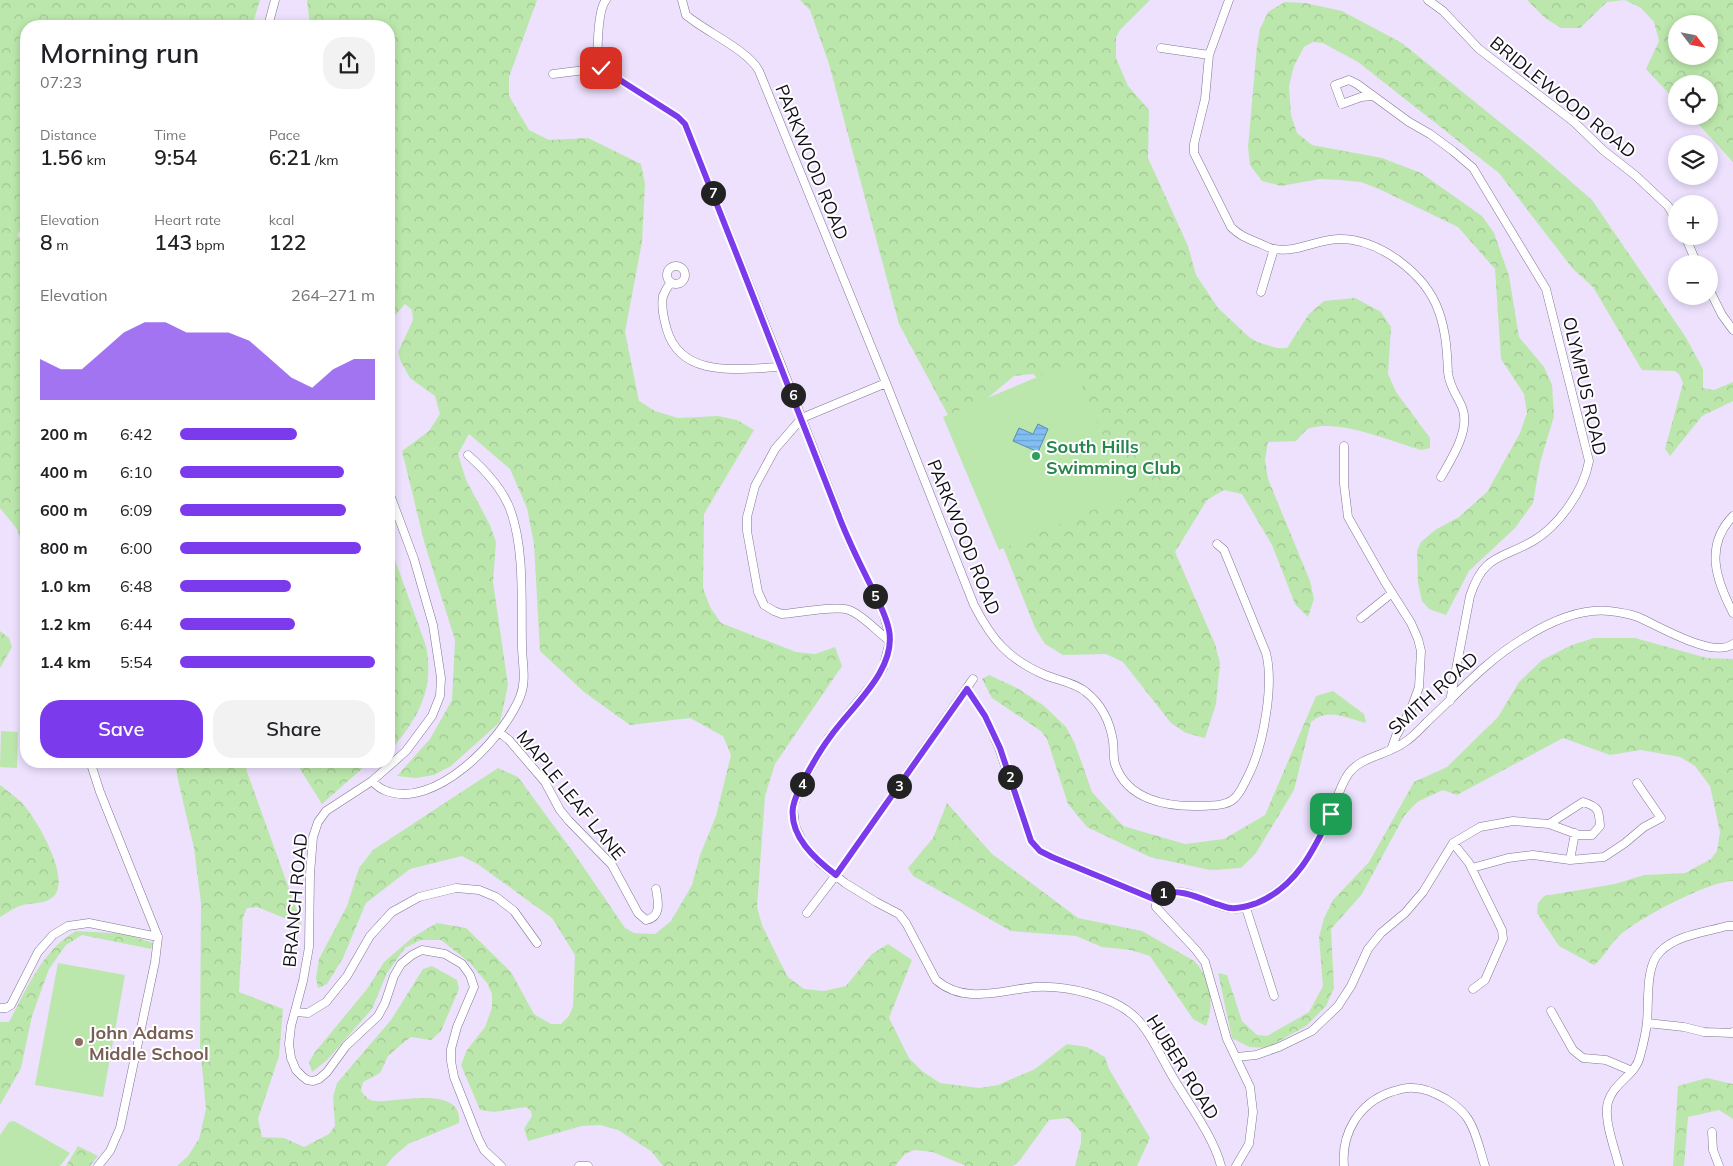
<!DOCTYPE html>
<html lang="en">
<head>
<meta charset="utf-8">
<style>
	:root { --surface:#fff; --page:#f2f2f2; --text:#202124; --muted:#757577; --accent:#7c3aed }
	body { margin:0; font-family:Mulish,sans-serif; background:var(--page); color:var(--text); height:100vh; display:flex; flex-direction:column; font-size:19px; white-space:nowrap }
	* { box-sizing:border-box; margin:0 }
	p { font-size:16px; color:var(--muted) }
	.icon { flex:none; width:28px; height:28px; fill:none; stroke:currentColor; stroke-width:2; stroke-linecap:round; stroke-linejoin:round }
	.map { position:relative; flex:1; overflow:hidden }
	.side { position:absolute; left:20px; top:20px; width:375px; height:748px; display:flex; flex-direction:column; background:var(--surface); border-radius:20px; box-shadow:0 2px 8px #0003 }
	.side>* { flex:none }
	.needle { width:32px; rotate:122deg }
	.tools { position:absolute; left:1668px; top:15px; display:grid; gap:10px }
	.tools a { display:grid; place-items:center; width:50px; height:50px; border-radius:50%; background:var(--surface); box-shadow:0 2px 8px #0003; font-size:25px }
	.pin { position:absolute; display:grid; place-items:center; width:42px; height:42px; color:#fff; margin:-21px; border-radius:10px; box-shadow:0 2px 8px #0006 }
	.km { position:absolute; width:25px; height:25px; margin:-12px; border-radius:50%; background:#222; color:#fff; font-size:14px; line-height:25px; text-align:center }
	.round { display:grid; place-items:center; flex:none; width:52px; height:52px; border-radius:20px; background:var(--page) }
	.overview { display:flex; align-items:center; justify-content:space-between; height:85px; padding:0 20px }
	h1 { font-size:28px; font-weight:600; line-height:38px }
	.metrics { display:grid; grid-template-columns:repeat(3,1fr); gap:8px; height:85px; padding:5px 20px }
	.metrics div { display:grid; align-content:center }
	.metrics b { font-size:21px; font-weight:600 }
	.metrics small { font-size:14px; font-weight:400 }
	.metrics p { font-size:14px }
	.chart { height:140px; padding:10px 20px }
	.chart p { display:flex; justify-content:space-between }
	.chart svg { width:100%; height:90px; margin-top:5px; fill:var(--accent); opacity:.7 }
	.cta { display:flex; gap:10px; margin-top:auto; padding:10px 20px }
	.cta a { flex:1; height:58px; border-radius:20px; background:var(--accent); color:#fff; font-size:20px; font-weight:600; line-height:58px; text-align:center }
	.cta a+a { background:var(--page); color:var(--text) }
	ul { padding:0 20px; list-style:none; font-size:16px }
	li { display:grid; grid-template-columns:80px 60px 1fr; align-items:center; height:38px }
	li i { height:12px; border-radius:6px; background:var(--accent) }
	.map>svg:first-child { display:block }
	.forest { fill:url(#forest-crowns); fill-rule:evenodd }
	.garden { fill:#bce7ac }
	.water { fill:url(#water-rules); stroke:#5f89b1 }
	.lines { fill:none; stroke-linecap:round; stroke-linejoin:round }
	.minor-casing { stroke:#817690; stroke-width:9 }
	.minor { stroke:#fff; stroke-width:8 }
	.route-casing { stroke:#fff; stroke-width:10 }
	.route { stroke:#7c3aed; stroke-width:6 }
	.leisure-dot { fill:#2e9e5b; stroke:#fff; stroke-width:2 }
	.education-dot { fill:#8d6e63; stroke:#fff; stroke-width:2 }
	.labels { text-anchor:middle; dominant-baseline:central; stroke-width:4; stroke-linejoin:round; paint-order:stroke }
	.street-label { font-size:18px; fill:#110d16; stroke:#fff }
	.leisure-label { font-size:18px; font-weight:bold; fill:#27864d; stroke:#fff; text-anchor:start }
	.education-label { font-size:18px; font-weight:bold; fill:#785e54; stroke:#fff; text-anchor:start }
</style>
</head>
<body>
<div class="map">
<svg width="1733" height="1166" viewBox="0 0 1733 1166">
	<defs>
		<pattern id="forest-crowns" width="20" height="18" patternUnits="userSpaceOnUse" patternTransform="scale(1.25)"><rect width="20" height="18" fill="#bce7ac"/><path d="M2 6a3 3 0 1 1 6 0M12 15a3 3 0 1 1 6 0" fill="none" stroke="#a1c593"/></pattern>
		<pattern id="water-rules" width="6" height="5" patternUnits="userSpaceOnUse" patternTransform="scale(1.25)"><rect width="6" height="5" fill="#80bef4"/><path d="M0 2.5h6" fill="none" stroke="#6ea2d0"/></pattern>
	</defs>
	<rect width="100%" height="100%" fill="#ede1fe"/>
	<path class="forest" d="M0 0H260L252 26H26V218L17 236 26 240V578L24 551 17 529 0 508Z
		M307 0H537L509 77V96L529 130 549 140 588 138 641 164 645 184 642 242 625 332 639 401 655 411 678 418 718 416 737 420 754 430 704 514 703 588 710 607 721 623 796 652 815 654 835 647 842 666 775 764 765 796 757 907 762 925 779 960 788 977 804 989 824 991 846 986 872 954 888 944 912 960 889 1018 909 1058 922 1071 940 1083 979 1088 998 1085 1035 1069 1067 1044 1087 1047 1105 1057 1109 1069 1150 1138 1137 1166H1075L1081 1143V1132L1068 1118 1049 1120 1020 1160 1013 1166H966L933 1152 914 1150 905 1154 895 1166H663L651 1151 618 1130 600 1125 582 1126 528 1141 524 1129 532 1116 531 1111 526 1107 494 1112 480 1110 461 1065 467 1050 485 1027 492 1008V994L487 983 470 963 441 940H421L405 948 387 973 372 1009 327 1060 312 1072 309 1062 315 1052 367 989 384 962 413 937 437 923 466 928 511 972 534 1014 551 1024H561L569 1016 573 1007 575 955 552 918 479 865 462 856 410 869 366 903 343 958 327 984 318 988 316 978 319 959 347 906 359 868 373 850 498 768 518 777 576 856 625 928 634 933 655 934 671 921 692 885 700 855 716 816 731 755 723 736 690 718 630 725 584 692 540 651 534 544 527 508 510 469 469 434 458 454 466 480 490 525 496 542 493 582 508 685 500 722 451 766 434 775 416 778 397 776 430 739 452 700 455 640 425 545 402 451 429 431 440 414 435 396 410 378 401 362 398 352 413 320 412 310 405 304 393 318 389 315V26H310Z
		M800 0H1150L1120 30 1116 38V58L1128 86 1149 110 1148 158 1188 246 1196 275 1218 308 1249 337 1257 342 1277 348H1287L1309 314 1324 301 1355 298 1381 312 1391 327 1388 374 1396 392 1430 438V448L1421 450C1391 441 1340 419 1310 428 1305 430 1300 437 1296 441L1268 442 1265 460 1268 479 1310 581 1314 599 1308 617 1295 604 1272 545 1242 494 1224 490 1207 500 1175 552 1215 644 1220 663 1216 704 1205 738 1186 733 1171 723 1123 662 1106 654 1063 655 1045 644 1035 628 1003 547 1060 400 1033 374 1014 376 954 426 899 324 829 64 810 10Z
		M1527 0H1733V162L1691 116H1709V84H1676V101L1646 69 1659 41 1654 22 1641 8 1625 0 1607 2 1580 28H1561L1545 18ZM1676 24H1709V56H1676Z
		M1285 2 1305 3 1342 11 1402 43 1538 153 1592 200 1685 336 1703 369V388L1714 390 1733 382V401L1702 416 1670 456 1665 449 1683 383 1679 374 1675 371 1642 370 1593 287 1573 269 1499 173 1358 62 1323 43 1313 42 1304 47 1294 66 1289 86 1291 115 1297 133 1312 145 1382 158 1421 173 1482 216 1494 233 1509 276 1519 337 1544 367 1552 385 1554 416 1540 463 1533 503 1515 528 1469 571 1446 615 1429 609 1422 601 1418 583 1417 551 1421 542 1435 530 1459 517 1487 492 1520 433 1527 413 1524 394 1501 359 1495 269 1458 227 1379 189 1361 182 1340 180 1320 179 1281 186 1262 181 1250 165 1248 147 1257 46 1260 29 1268 12Z
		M389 543 426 646C435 692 417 718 389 753Z
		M0 631 9 638 12 647 0 668Z
		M1594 638H1635L1707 658 1733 659V881C1709 881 1637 919 1619 936 1609 945 1605 957 1594 965L1559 946 1537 913 1538 903 1544 896 1615 884 1644 875 1685 873 1711 859 1717 851 1720 832 1710 786 1695 766 1680 757 1641 750 1610 755 1563 738 1457 795 1443 790 1417 802 1404 816 1362 894 1331 929 1334 988 1326 1006 1306 1026 1267 1048 1249 1047 1232 1038 1218 973 1227 975 1242 1021 1257 1035 1267 1036 1309 1012 1323 986 1319 937 1324 918 1333 900 1369 862 1414 782 1447 767 1498 717 1519 682 1542 660 1572 645Z
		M989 675 1017 688 1043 705 1066 727 1075 744 1092 792 1123 826 1185 844 1224 839 1265 815 1316 696 1333 691 1364 714 1366 723C1347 718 1328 707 1311 722L1294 790 1256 853 1241 868 1210 870 1150 857 1087 827 1068 804 1047 739 1041 731 992 698 982 679Z
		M175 761H257L246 769 302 925 257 907 247 908 243 917 239 992 283 1009 279 1056 258 1119 262 1137 284 1138 304 1147 329 1134 335 1126 333 1097 337 1083 391 1020 423 969 432 966 457 980 459 989 441 1031 431 1040 411 1037 403 1043 388 1056 380 1073 363 1082 361 1091C365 1096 369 1101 376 1101 397 1103 463 1084 459 1123L408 1144 393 1157 386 1166H177L188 1156 199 1139 206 1109 200 1046 201 903 194 848 178 780Z
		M295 761H378L365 766 322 804Z
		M0 785C7 790 14 796 21 802 35 816 73 880 53 897 44 905 31 902 20 906 13 908 6 914 0 917Z
		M947 803 992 854 1078 918 1142 931 1194 961C1211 978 1215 1004 1206 1026L1193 1019 1150 956 1131 950 1102 947 1076 936 1011 931 913 876 908 868 933 838Z
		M76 931 126 934 153 943 151 949 82 935 66 945 49 969 32 1016 21 1068 0 1105V1022H9C27 989 42 950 76 931Z
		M1707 1078 1733 1084V1119L1719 1110 1688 1117 1684 1166H1673L1678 1086Z
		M78 1146 98 1156 90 1166H66Z"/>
	<path class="garden" d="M1072 362 1128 495 999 550 943 417Z
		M1 731 18 732 17 768 0 767Z
		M58 963 125 975 103 1097 35 1085Z
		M14 1121 70 1153 60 1166H0V1135L9 1122Z"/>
	<path class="water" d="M1038 424 1048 429 1038 452 1013 441 1019 428 1033 434Z"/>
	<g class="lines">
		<g class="minor-casing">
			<path id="minor" d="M682 0 686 15C706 32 748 50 759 71L886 383 974 605C992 640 1008 659 1045 675 1057 680 1076 683 1086 692 1101 704 1110 722 1113 741 1114 748 1113 757 1115 764 1127 800 1167 807 1200 806 1234 805 1235 803 1250 772 1264 742 1274 684 1266 653L1224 550 1217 544
				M1229 0 1209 55 1205 99 1194 144V153L1231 227C1239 235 1246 238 1256 242 1262 244 1268 248 1274 249 1296 253 1316 240 1338 239 1379 238 1426 274 1439 312 1446 332 1447 351 1448 372 1449 386 1457 395 1462 407 1471 429 1452 458 1441 477
				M1428 0 1443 11 1479 49 1574 122 1603 150 1636 176 1668 206 1676 220
				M268 26 275 0
				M1161 48 1209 55
				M601 68 678 117 685 124 782 367 849 541 883 612 888 630 890 641 883 668 873 683 829 737 801 785 793 807 795 826 803 843 820 863 845 883 876 902 899 914 906 923 936 980C965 1005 1001 990 1035 987 1066 985 1113 996 1135 1017 1150 1031 1163 1061 1174 1079 1189 1104 1214 1138 1221 1166
				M601 68C595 58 598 9 606 0
				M553 74 601 68
				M1372 96 1361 97 1342 104 1335 85 1349 80 1357 84 1409 122 1430 134 1453 151 1473 168 1482 183 1546 289 1589 461C1584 490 1559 526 1533 541 1500 560 1484 554 1470 596L1450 701
				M1685 236 1697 264
				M667 275a9 9 0 1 1 18 0a9 9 0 1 1-18 0Z
				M671 282C668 286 665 291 663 296 661 306 664 320 667 330 682 380 741 368 782 367
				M1709 289 1722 315 1733 330
				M1261 292 1274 249
				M886 383 802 418 775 449 755 486 747 517V531L758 592 764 605 774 611 782 614C797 613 837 605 849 610 863 615 877 632 890 641
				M1344 446V484L1348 517 1385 582 1411 623 1418 639 1421 651 1419 687 1411 709 1396 736 1391 750
				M389 492 414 559 433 625 441 678 440 696 432 716 406 751 372 781 326 811 318 822 313 837 310 874 309 947 303 981 291 1026 289 1044 291 1058 296 1070 302 1076 307 1080 313 1081 319 1079 327 1072 346 1046 378 1016 385 1003 394 976 401 964 412 955 422 950 445 954 462 964 470 975 474 987 457 1027 451 1049V1061L454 1077 478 1138 484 1150 501 1166
				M1733 516C1704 546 1716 580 1733 613
				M1361 618 1392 593
				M967 689 985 716 999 748 1031 841 1040 851 1052 857 1156 900
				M500 733 509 740 545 782 560 810 569 821 612 865 638 913 646 920C662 917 658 901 656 889
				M90 761 100 792 158 937 155 962 120 1128 110 1151 98 1166
				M372 781C375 784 379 788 384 790 434 812 503 739 520 697 527 680 522 663 522 645 521 603 525 549 510 509 502 488 485 470 468 455
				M1453 843 1469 863 1502 930 1503 939 1485 980 1473 989
				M1570 860 1575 833
				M1472 868 1508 858 1533 855 1570 860 1604 857 1625 843 1644 827 1661 818 1637 783
				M1246 908 1274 996
				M807 913 836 875 973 679
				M0 1008H6L11 1005 38 952 53 935 68 926 89 923 158 937
				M1551 1011 1573 1050 1583 1058 1606 1060 1632 1071
				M295 1012 308 1013 326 1002 347 976 370 936 392 912 419 897 456 888 479 890 496 897 514 911 537 943
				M1647 1023 1684 1027 1704 1032 1732 1033 1733 1032
				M1237 1057 1256 1055 1279 1047 1312 1031 1338 1006 1351 986 1368 949 1381 933 1405 913 1423 892 1453 843 1480 827 1513 821 1549 824 1583 802C1599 807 1599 810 1600 826L1592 835H1579L1549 824
				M1712 1132 1713 1150 1719 1166
				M579 1166H588
				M1236 1166 1249 1144 1253 1112 1250 1087 1227 1039 1205 962 1196 950 1156 907V900L1161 893C1170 892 1178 891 1187 893 1206 899 1228 914 1248 907 1291 891 1314 854 1331 814 1337 800 1340 785 1349 773 1362 756 1388 755 1405 742 1413 737 1420 729 1427 722 1458 693 1487 660 1524 638 1548 623 1579 608 1609 611 1618 612 1630 614 1638 617 1659 626 1713 659 1733 644
				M1344 1166C1341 1133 1359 1103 1391 1092 1398 1090 1406 1087 1414 1088 1424 1088 1437 1094 1446 1099 1454 1104 1463 1111 1468 1119 1477 1133 1480 1151 1485 1166
				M1619 1166C1615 1149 1603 1119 1608 1102 1613 1083 1636 1075 1640 1056 1643 1045 1646 1033 1647 1022 1649 1002 1645 966 1660 952 1676 935 1706 932 1727 926H1733"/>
		</g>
		<use href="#minor" class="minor"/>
	</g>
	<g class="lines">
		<g class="route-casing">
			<path id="route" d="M601 68 678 117 685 124C736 253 787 381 837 511 845 533 855 554 866 576 874 593 885 611 889 630 897 670 851 707 830 737 821 749 813 763 806 776 801 785 795 797 793 807 789 836 815 859 836 875L967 689 985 716 1000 748 1031 841 1040 851 1052 857 1156 900 1161 893C1181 889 1197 897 1216 904 1221 905 1226 908 1231 908 1240 909 1248 906 1257 903 1296 887 1314 850 1331 814"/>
		</g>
		<use href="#route" class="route"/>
	</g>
	<circle class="leisure-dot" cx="1036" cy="456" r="5"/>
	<circle class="education-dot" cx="79" cy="1042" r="5"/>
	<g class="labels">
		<g class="street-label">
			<text transform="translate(1563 97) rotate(39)">BRIDLEWOOD ROAD</text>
			<text transform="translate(812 162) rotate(68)">PARKWOOD ROAD</text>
			<text transform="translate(1585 386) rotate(77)">OLYMPUS ROAD</text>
			<text transform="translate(964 537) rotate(68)">PARKWOOD ROAD</text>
			<text transform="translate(1433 693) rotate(-42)">SMITH ROAD</text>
			<text transform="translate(571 795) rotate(51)">MAPLE LEAF LANE</text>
			<text transform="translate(295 900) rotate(-85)">BRANCH ROAD</text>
			<text transform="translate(1183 1067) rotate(58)">HUBER ROAD</text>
		</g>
		<g class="leisure-label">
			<text x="1046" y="446">South Hills<tspan x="1046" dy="21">Swimming Club</tspan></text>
		</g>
		<g class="education-label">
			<text x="89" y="1032">John Adams<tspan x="89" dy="21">Middle School</tspan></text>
		</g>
	</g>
</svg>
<div class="tools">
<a><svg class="needle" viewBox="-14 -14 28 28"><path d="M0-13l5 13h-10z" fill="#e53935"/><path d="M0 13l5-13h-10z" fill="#757577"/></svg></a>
<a><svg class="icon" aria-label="locate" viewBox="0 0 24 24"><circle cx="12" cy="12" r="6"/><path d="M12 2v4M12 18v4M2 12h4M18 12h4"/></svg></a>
<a><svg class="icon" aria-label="layers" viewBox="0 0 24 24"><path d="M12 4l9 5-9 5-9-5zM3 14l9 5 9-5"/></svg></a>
<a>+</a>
<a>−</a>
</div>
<div class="pin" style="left:1331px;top:814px;background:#1e9e55"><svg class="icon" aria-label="arrive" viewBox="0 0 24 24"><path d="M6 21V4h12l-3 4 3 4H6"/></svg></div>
<div class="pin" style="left:601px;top:68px;background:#d93025"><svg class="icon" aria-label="check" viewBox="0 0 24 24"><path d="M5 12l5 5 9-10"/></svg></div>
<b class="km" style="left:1163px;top:893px">1</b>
<b class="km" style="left:1010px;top:777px">2</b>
<b class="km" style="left:899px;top:786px">3</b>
<b class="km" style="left:802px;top:784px">4</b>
<b class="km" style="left:875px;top:596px">5</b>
<b class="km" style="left:793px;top:395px">6</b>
<b class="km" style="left:713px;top:193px">7</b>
<section class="side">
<div class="overview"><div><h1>Morning run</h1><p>07:23</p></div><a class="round"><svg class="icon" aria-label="share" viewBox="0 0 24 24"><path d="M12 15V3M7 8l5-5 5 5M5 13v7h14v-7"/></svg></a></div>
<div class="metrics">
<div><p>Distance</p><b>1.56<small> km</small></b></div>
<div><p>Time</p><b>9:54</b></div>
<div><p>Pace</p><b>6:21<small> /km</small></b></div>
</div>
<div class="metrics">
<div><p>Elevation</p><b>8<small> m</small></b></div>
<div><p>Heart rate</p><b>143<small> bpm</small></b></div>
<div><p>kcal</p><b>122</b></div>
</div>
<div class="chart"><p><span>Elevation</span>264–271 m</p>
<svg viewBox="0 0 160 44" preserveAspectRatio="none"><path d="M0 44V24L10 29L20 29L30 20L40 11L50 6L60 6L70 11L80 11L90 11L100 15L110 24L120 33L130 38L140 29L150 24L160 24V44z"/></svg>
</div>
<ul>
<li><b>200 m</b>6:42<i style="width:60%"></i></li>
<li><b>400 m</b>6:10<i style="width:84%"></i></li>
<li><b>600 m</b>6:09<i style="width:85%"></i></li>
<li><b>800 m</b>6:00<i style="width:93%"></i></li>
<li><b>1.0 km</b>6:48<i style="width:57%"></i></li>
<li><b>1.2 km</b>6:44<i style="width:59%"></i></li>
<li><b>1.4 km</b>5:54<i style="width:100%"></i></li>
</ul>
<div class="cta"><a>Save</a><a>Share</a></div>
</section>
</div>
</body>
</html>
